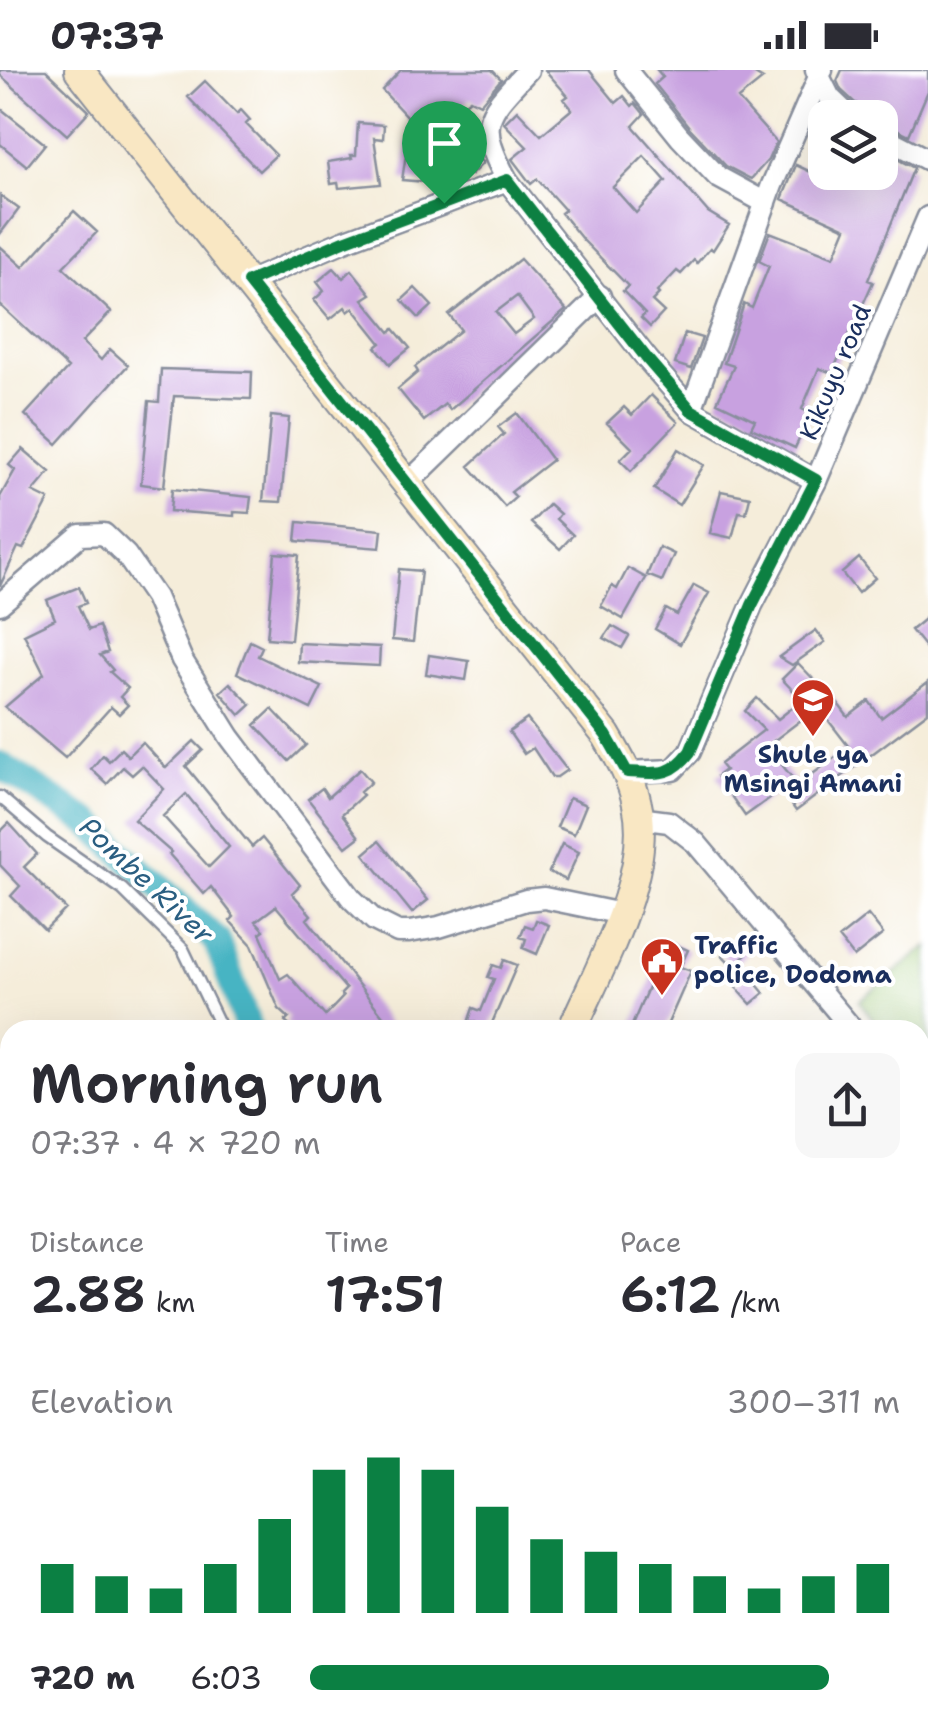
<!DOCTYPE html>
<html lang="en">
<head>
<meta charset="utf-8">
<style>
	:root { --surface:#fff; --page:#f7f7f7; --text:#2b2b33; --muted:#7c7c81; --accent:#0b8043 }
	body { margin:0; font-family:"Shantell Sans",sans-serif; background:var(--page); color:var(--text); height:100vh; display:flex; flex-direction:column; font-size:38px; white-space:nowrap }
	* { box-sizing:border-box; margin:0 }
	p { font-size:32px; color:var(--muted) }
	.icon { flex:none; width:55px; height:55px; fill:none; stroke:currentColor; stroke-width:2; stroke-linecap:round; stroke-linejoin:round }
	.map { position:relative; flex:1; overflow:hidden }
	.panel { position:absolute; left:0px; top:950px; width:930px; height:715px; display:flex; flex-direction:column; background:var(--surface); border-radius:30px 30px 0 0; box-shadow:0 10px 40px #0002 }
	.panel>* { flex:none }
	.tools { position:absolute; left:808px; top:30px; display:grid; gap:20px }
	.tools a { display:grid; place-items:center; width:90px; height:90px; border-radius:20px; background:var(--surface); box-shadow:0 10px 40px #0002; font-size:50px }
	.pin { position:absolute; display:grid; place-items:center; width:85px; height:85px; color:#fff; margin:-102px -42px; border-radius:50% 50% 50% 0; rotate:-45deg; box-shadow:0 0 10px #0007 }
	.pin .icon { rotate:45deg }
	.round { display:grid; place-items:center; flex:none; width:105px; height:105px; border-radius:20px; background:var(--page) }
	.summary { display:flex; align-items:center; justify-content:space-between; height:170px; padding:0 30px }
	h1 { font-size:55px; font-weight:600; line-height:75px }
	.metrics { display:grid; grid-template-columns:repeat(3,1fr); gap:15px; height:170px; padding:10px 30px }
	.metrics div { display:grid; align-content:center }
	.metrics b { font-size:50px; font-weight:600 }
	.metrics small { font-size:28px; font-weight:400 }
	.metrics p { font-size:28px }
	.chart { height:280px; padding:20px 30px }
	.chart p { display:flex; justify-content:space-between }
	.chart svg { width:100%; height:180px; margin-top:10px; stroke:var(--accent); stroke-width:6 }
	ul { padding:0 30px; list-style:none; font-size:32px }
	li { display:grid; grid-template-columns:160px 120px 1fr; align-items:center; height:75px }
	li i { height:25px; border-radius:12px; background:var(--accent) }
	.status { display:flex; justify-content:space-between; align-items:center; height:70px; padding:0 50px; background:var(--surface); direction:ltr }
	.status svg { height:28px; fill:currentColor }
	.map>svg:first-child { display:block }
	.green { fill:#9cc875; stroke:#5c7c6a; stroke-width:2.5 }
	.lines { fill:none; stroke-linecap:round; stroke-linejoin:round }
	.stream { stroke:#47b4c3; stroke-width:5 }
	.river { stroke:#47b4c3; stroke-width:28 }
	.building { fill:#c8a1e0; fill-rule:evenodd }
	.lane-casing { stroke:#888e9c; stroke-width:15 }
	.street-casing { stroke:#888e9c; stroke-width:25 }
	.secondary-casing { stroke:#888e9c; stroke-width:32 }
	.lane { stroke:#fff; stroke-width:10 }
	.street { stroke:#fff; stroke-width:20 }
	.secondary { stroke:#f9e7c3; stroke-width:28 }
	.rail { stroke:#1b2f5e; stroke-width:5; stroke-dasharray:15 8; stroke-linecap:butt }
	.route-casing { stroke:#fff; stroke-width:20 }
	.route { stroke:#0b8043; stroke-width:12 }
	.labels { text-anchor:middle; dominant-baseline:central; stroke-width:8; stroke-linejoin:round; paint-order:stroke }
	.street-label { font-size:25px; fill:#1b2f5e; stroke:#fff }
	.poi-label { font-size:25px; font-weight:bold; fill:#1b2f5e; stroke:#fff }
	.water-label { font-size:28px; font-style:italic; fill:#2a5e81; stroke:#fff }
</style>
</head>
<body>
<div class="status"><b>07:37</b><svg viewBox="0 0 49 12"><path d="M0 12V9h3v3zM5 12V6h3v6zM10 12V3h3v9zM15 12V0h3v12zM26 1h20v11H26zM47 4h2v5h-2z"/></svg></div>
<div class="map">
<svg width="928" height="1665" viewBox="0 0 928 1665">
	<rect width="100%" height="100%" fill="#fff"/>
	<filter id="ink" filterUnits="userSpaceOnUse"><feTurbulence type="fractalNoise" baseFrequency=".01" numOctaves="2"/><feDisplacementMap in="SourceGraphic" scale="20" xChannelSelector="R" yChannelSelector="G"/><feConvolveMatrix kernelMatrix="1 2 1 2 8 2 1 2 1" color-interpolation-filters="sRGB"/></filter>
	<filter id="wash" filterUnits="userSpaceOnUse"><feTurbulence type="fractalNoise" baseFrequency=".0048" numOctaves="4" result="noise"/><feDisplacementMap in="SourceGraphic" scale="40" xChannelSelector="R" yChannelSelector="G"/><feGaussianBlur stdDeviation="2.25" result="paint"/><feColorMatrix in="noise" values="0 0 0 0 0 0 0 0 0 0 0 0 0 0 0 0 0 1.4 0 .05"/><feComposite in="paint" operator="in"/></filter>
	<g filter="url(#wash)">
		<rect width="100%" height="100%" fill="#f5edda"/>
		<path class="green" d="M928 876V1021L920 1010V960H881L859 931Z
			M928 1117V1189L920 1195V1122Z
			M97 1655H194L180 1665H84Z
			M231 1655H446L458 1665H218Z"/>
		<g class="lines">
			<path class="stream" d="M0 1445 10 1448"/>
			<path class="river" d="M0 695 91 754 217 871 249 960
				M515 1655 551 1665"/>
		</g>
		<g id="blocks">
			<path class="building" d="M0 0H46L89 41 67 65 0 5Z
				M401 0H492L501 9 480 34 470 29 433 58 462 63 461 70 483 93 471 105 454 89 450 114 402 110 408 71 433 75 382 20Z
				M545 0H589L616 33 624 26 632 36 635 33 644 44 633 56 708 142 729 155 713 180 710 178 697 193 694 190 681 204 677 201 657 222 659 224 652 231 664 242 650 257 641 248 645 244 623 221 628 216 582 169 561 143 565 140 537 109 531 114 512 89 527 77 504 53 517 40 541 65 572 39 564 29 568 26ZM644 86 666 111 636 143 613 117Z
				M657 0H748L763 9 738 29 776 72 768 90 751 109 726 96 690 58 655 14 663 7Z
				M842 0H928V21L909 65 880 51V47L854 32 841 20 837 11Z
				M205 11 237 44 241 40 250 50 246 54 276 85 259 101 188 27Z
				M0 38 45 74 27 96 0 74Z
				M819 41 825 45V68L811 60Z
				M358 53 384 55 383 69 374 68 381 114 339 118 338 113 331 114 328 92 352 88 351 85H356Z
				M824 73 825 102H880V80L914 98 868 210 873 212 832 303 819 298 802 339 811 344 795 378 751 358 755 350 717 332 734 296 724 293 744 234 752 238 769 196 759 191 770 162 834 187 846 158 782 129 796 95 813 103Z
				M0 125 19 139 0 164Z
				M74 141 97 162 63 197 111 242 82 272 101 290 110 279 128 295 57 374 25 345 68 298 0 235V176L23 197Z
				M520 189 566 240 450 340 445 334 424 351 398 319 418 302 415 297 461 260 449 245ZM517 226 534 249 514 264 496 242Z
				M334 198 343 208 352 200 371 224 363 229 390 262 394 259 410 278 390 294 376 277 381 273 353 238 348 242 345 237 330 249 314 230 324 221 317 212Z
				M415 218 432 236 419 248 402 230Z
				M685 263 702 268 691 299 675 294Z
				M161 299 252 302 251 329 174 326 164 417 141 414 149 331 159 332Z
				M651 325 678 352 631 401 620 390 632 378 607 353 624 337 632 345Z
				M517 343 552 390 511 422 516 427 505 437 469 396 504 364 498 357Z
				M271 346 289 348 281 432 263 431Z
				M23 379 50 402 33 422 49 430 23 479 18 477 0 516V427L15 400 9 395Z
				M678 379 704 395 679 435 654 419Z
				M172 419 251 427 249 443 234 442V446L170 441Z
				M721 421 750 427 746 443 739 442 732 468 710 463Z
				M549 434 560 444 556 449 573 465 560 479 531 453Z
				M298 452 382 460 380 478 296 471Z
				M659 477 674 484 662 511 647 505Z
				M275 483 299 485 291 570 267 568Z
				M859 488 875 508 858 523 842 503Z
				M628 498 646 508 623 549 601 536 612 516 617 519Z
				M399 499 421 501 413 572 392 570Z
				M694 515 709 523 680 574 655 559 666 539 677 545Z
				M79 517 86 533 78 536 89 560 99 556 108 582 100 585 113 600 110 602 128 618 120 627 128 635 119 644 111 637 65 688 5 637 44 604 24 564 55 549 47 530Z
				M928 546V581L911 560Z
				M612 556 629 566 622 578 604 568Z
				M816 560 825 572 792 595 779 587Z
				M250 571 262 577 258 586 322 617 311 639 237 603Z
				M299 573 380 577 379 596 298 592Z
				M429 585 469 591 466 610 426 604Z
				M798 593 820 616 823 614 848 647 869 631 881 648 928 612V642L796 741 781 720 745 746 717 706 725 700 720 694 764 660 745 641 757 628 778 649 802 630 782 609ZM818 637 849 677 798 715 767 676Z
				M230 613 251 635 240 645 220 622Z
				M272 639 306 675 289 691 255 655Z
				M527 649 567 700 557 707H552L533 678 524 684 509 662Z
				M194 671 203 680 186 696 252 777 262 768 300 815 292 823 311 845 307 849 394 960H295L285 952 289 948 279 939 252 875 230 851 234 847 211 817 204 824 169 784 171 782 134 750 164 719 142 696 132 705 123 697 107 714 91 699 103 685 109 691 121 679 128 686 142 672 166 698ZM186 724 229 777 209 797 163 746ZM276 836 346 919 341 924 343 927 325 946 288 904 280 909 260 863 264 860 256 851Z
				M360 699 371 712 360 722 363 725 342 744 359 767 346 777 308 729 322 718 328 727Z
				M569 728 586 735 574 764 557 757Z
				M9 753 37 784 24 797 66 839 45 860 11 826 20 816 0 795V762Z
				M379 771 428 830 412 843 364 784Z
				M562 774 579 782 566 810 549 802Z
				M868 845 883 864 854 887 839 868Z
				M536 850 549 855 537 884 523 878 526 869 520 867 525 855 533 858Z
				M668 871 688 880 680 897 691 901 665 960H630Z
				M735 873 746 884 733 896 722 885Z
				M504 890 517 895 489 960H472L475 952 469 950 473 938 481 941 494 909 488 907 493 895 501 898Z
				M748 904 764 923 751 934 735 916Z"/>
		</g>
	</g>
	<g filter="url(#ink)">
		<use href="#blocks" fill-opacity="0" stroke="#888e9c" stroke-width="2.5"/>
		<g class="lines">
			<g class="lane-casing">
				<path id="lane" d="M0 727 47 767 122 819 183 879 222 960
					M0 1179 10 1176
					M920 1274 928 1266
					M920 1449 928 1460
					M920 1502 928 1495
					M709 1655H748
					M563 1665 575 1655"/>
			</g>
			<g class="street-casing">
				<path id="street" d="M528 0C485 46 476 52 507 110L648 290 691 340 816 411
					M626 0 680 67 718 107 766 133
					M816 0 830 28 851 48
					M880 65 928 90
					M248 212 344 171 507 110
					M691 340 772 115 822 0
					M408 413 600 226
					M0 534 80 465 104 464 126 485 155 527 182 590 230 667 352 829 374 850 398 862H409L439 857 526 830 544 828 622 844
					M627 702 673 700 690 682 752 535 816 411 928 147
					M638 748 669 752 696 773 853 960
					M920 1040 928 1050
					M920 1184 928 1178
					M0 1352 10 1363"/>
			</g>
			<g class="secondary-casing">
				<path id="secondary" d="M79 0 606 665C619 687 632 709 637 734 653 805 599 897 572 960
					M0 1654 9 1665
					M50 1665 63 1655"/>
			</g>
			<use href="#lane" class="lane"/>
			<use href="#street" class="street"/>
			<use href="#secondary" class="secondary"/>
			<path class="rail" d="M920 1112 928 1106
				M208 1665 221 1655"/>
		</g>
	</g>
	<g class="lines" filter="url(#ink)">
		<g class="route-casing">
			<path id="route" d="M507 110 648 290 691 340 816 410 752 535 690 682C670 708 658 703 627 702L606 665 248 212 344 171Z"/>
		</g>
		<use href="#route" class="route"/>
	</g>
	<defs>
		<g id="school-pin" transform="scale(2.25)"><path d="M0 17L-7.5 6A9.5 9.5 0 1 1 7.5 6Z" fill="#c8321e" stroke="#fff"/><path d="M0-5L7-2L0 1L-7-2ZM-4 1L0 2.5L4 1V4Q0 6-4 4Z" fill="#fff"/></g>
		<g id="civic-pin" transform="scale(2.25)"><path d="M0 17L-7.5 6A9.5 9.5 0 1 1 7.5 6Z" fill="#c8321e" stroke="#fff"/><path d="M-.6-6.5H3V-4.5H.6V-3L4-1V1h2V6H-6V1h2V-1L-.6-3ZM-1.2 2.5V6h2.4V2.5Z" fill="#fff"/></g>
	</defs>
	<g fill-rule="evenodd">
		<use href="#school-pin" x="813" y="630"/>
		<use href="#civic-pin" x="662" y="889"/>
	</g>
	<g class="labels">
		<g class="street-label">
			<text transform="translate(835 302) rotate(-67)">Kikuyu road</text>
		</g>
		<g class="poi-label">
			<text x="813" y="684">Shule ya<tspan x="813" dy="29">Msingi Amani</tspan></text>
			<text x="694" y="875" text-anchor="start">Traffic<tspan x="694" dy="29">police, Dodoma</tspan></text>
		</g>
		<g class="water-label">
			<text transform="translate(147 810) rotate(43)">Pombe River</text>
		</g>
	</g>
</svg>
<div class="tools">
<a><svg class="icon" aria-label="layers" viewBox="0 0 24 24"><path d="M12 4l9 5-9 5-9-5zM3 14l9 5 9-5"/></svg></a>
</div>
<div class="pin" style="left:444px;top:133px;background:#1e9e55"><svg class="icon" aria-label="arrive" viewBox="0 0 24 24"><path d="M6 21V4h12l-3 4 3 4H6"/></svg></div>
<section class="panel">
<div class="summary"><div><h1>Morning run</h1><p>07:37 · 4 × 720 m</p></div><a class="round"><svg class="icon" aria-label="share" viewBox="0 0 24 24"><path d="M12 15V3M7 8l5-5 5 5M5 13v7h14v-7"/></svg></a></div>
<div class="metrics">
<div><p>Distance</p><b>2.88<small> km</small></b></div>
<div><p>Time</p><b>17:51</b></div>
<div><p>Pace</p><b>6:12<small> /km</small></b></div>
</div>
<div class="chart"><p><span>Elevation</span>300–311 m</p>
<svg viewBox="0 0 160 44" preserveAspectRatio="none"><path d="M5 44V32M15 44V35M25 44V38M35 44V32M45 44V21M55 44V9M65 44V6M75 44V9M85 44V18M95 44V26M105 44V29M115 44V32M125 44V35M135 44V38M145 44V35M155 44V32"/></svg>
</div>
<ul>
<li><b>720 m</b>6:03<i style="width:88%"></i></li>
</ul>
</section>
</div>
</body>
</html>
